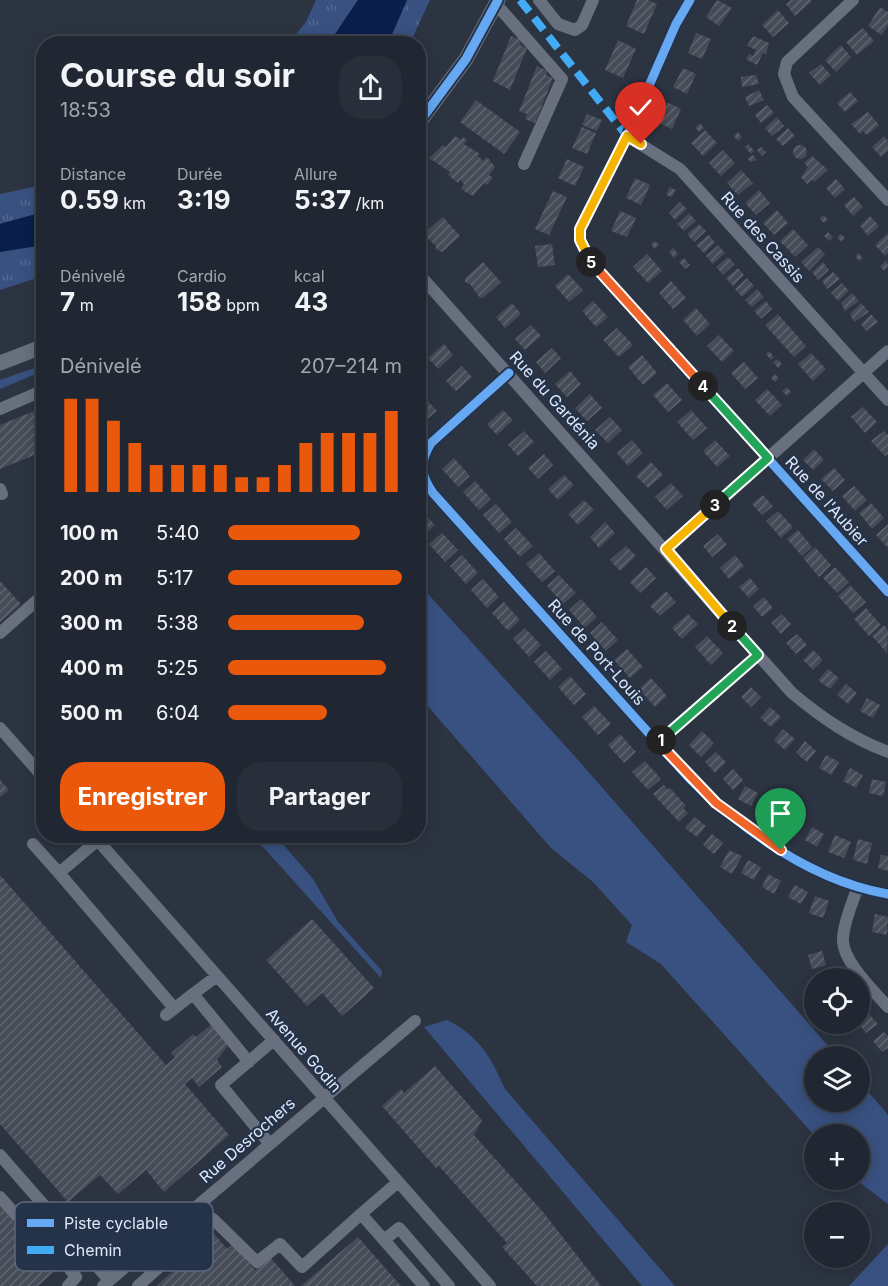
<!DOCTYPE html>
<html lang="fr">
<head>
<meta charset="utf-8">
<style>
	:root { --surface:#212732; --page:#292f3a; --text:#f1f3f6; --muted:#a2a5ac; --line:#3e444d; --accent:#ea580c }
	body { margin:0; font-family:Inter,sans-serif; background:var(--page); color:var(--text); height:100vh; display:flex; flex-direction:column; font-size:22px; white-space:nowrap }
	* { box-sizing:border-box; margin:0 }
	p { font-size:20px; color:var(--muted) }
	.icon { flex:none; width:33px; height:33px; fill:none; stroke:currentColor; stroke-width:2; stroke-linecap:round; stroke-linejoin:round }
	.map { position:relative; flex:1; overflow:hidden }
	.side { position:absolute; left:36px; top:36px; width:390px; height:807px; display:flex; flex-direction:column; background:var(--surface); border-radius:24px; box-shadow:0 3px 15px #0003,0 0 0 2px var(--line) }
	.side>* { flex:none }
	.fabs { position:absolute; left:804px; top:968px; display:grid; gap:12px }
	.fabs a { display:grid; place-items:center; width:66px; height:66px; border-radius:50%; background:var(--surface); box-shadow:0 3px 15px #0003,0 0 0 2px var(--line); font-size:30px }
	.pin { position:absolute; display:grid; place-items:center; width:51px; height:51px; color:#fff; margin:-62px -26px; border-radius:50% 50% 50% 0; rotate:-45deg; box-shadow:0 0 6px #0007 }
	.pin .icon { rotate:45deg }
	.km { position:absolute; width:30px; height:30px; margin:-15px; border-radius:50%; background:#222; color:#fff; font-size:16px; line-height:30px; text-align:center }
	.round { display:grid; place-items:center; flex:none; width:63px; height:63px; border-radius:24px; background:var(--page) }
	.headline { display:flex; align-items:center; justify-content:space-between; height:102px; padding:0 24px }
	h1 { font-size:33px; font-weight:700; line-height:45px }
	.figures { display:grid; grid-template-columns:repeat(3,1fr); gap:9px; height:102px; padding:6px 24px }
	.figures div { display:grid; align-content:center }
	.figures b { font-size:26px; font-weight:700 }
	.figures small { font-size:16px; font-weight:400 }
	.figures p { font-size:16px }
	.chart { height:168px; padding:12px 24px }
	.chart p { display:flex; justify-content:space-between }
	.chart svg { width:100%; height:108px; margin-top:6px; stroke:var(--accent); stroke-width:6 }
	.cta { display:flex; gap:12px; margin-top:auto; padding:12px 24px }
	.cta a { flex:1; height:69px; border-radius:24px; background:var(--accent); color:#fff; font-size:24px; font-weight:700; line-height:69px; text-align:center }
	.cta a+a { background:var(--page); color:var(--text) }
	ul { padding:0 24px; list-style:none; font-size:20px }
	li { display:grid; grid-template-columns:96px 72px 1fr; align-items:center; height:45px }
	li i { height:15px; border-radius:8px; background:var(--accent) }
	.map>svg:first-child { display:block }
	.grass { fill:#395180 }
	.park { fill:url(#park-tufts) }
	.water { fill:#091e4b }
	.building { fill:url(#building-hatch) }
	.lines { fill:none; stroke-linecap:round; stroke-linejoin:round }
	.minor { stroke:#68707f; stroke-width:12 }
	.major { stroke:#68707e; stroke-width:15 }
	.quiet { stroke:#42abf6; stroke-width:8; stroke-dasharray:15 8; stroke-linecap:butt }
	.cycleway-casing { stroke:#24324a; stroke-width:13 }
	.cycleway { stroke:#66a8f1; stroke-width:9 }
	.split-1-casing { stroke:#fff; stroke-width:12 }
	.split-2-casing { stroke:#fff; stroke-width:12 }
	.split-3-casing { stroke:#fff; stroke-width:12 }
	.split-4-casing { stroke:#fff; stroke-width:12 }
	.split-5-casing { stroke:#fff; stroke-width:12 }
	.split-6-casing { stroke:#fff; stroke-width:12 }
	.split-1 { stroke:#f0652b; stroke-width:8 }
	.split-2 { stroke:#22a559; stroke-width:8 }
	.split-3 { stroke:#f5b400; stroke-width:8 }
	.split-4 { stroke:#22a559; stroke-width:8 }
	.split-5 { stroke:#f0652b; stroke-width:8 }
	.split-6 { stroke:#f5b400; stroke-width:8 }
	.labels { text-anchor:middle; dominant-baseline:central; stroke-width:4.5; stroke-linejoin:round; paint-order:stroke }
	.street-label { font-size:16px; fill:#dee7f7; stroke:#24324a }
	.key { fill:#24324a; stroke:#5c687e; stroke-width:1.5 }
	.key-label { font-size:16px; fill:#dee7f7 }
</style>
</head>
<body>
<div class="map">
<svg width="888" height="1286" viewBox="0 0 888 1286">
	<defs>
		<pattern id="park-tufts" width="24" height="20" patternUnits="userSpaceOnUse" patternTransform="scale(1.5)"><rect width="24" height="20" fill="#395180"/><path d="M3 7l-1-3M5 7V3M7 7l1-3M15 17l-1-3M17 17v-4M19 17l1-3" fill="none" stroke="#556a93"/></pattern>
		<pattern id="building-hatch" width="6" height="6" patternUnits="userSpaceOnUse" patternTransform="scale(1.5)"><rect width="6" height="6" fill="#464c57"/><path d="M-1 1l2-2M0 6l6-6M5 7l2-2" fill="none" stroke="#606670"/></pattern>
	</defs>
	<rect width="100%" height="100%" fill="#2c3442"/>
	<path class="grass" d="M43 365V371L0 389V380Z
		M419 584 578 760 837 1056H814V1101H860V1082L888 1115V1204L855 1179H860V1134L814 1135 661 964 626 942 632 925 593 882 551 848 419 696Z
		M253 836H276L313 879 338 922 382 971 381 978Z
		M447 1020C479 1036 491 1057 505 1089L675 1286H642L424 1027Z
		M888 1244V1286H849Z"/>
	<path class="park" d="M316 0H358L329 43H289L306 22Z
		M407 0H430L410 43 388 44Z
		M43 185V212L0 224V194Z
		M43 245V276L0 290V252Z"/>
	<path class="water" d="M358 0H407L388 43H329Z
		M43 212V245L0 252V224Z"/>
	<path class="building" d="M637 0H648L657 4 644 34 626 26Z
		M717 0 732 8 719 26 706 17Z
		M791 0H810L812 1 795 16 786 4Z
		M880 7 888 12V25L882 35 868 26Z
		M778 10 789 23 773 37 762 25Z
		M863 28 874 41 857 55 846 42Z
		M696 33 711 39 702 59 688 53Z
		M511 36 521 40 520 45 527 48 510 90 493 81Z
		M753 36 769 43 766 54 763 53 757 65 746 59 749 54 753 56 756 50 747 46Z
		M618 40 636 49 623 78 605 70Z
		M841 45 851 57 836 72 825 60Z
		M821 64 831 75 820 85 809 73Z
		M537 66 547 71 546 75 553 78 535 123 525 119 527 114 519 111Z
		M683 68 696 74 687 94 673 87Z
		M756 75 759 84 742 87 741 77Z
		M759 90 764 100 749 106 745 97Z
		M850 92 858 101 845 112 837 103Z
		M476 100 520 132 504 154 460 122Z
		M667 102 681 109 672 129 657 122Z
		M767 105 774 113 761 123 755 115Z
		M868 112 879 125 867 135 863 131 860 134 851 124Z
		M587 114 602 120 597 131 582 125Z
		M777 117 784 126 772 136 765 128Z
		M700 123 704 128 699 132 695 128Z
		M582 127 596 133 587 154 572 148Z
		M788 128 795 136 783 146 776 139Z
		M705 130 717 143 703 156 691 143Z
		M738 132 742 137 738 141 734 136Z
		M455 136 461 140 463 137 467 140 464 144 480 154 478 156 483 161 487 157 495 167 489 175 493 178 487 185 484 183 473 196 461 189 464 184 460 180 458 183 448 175 450 172 429 158 443 145 446 147Z
		M884 136 888 141V151L881 157 872 147Z
		M748 144 754 151 751 154 745 147Z
		M793 152a7 7 0 1 1 14 0a7 7 0 1 1-14 0Z
		M761 147 766 152 762 156 757 150Z
		M723 150 735 163 721 176 709 163Z
		M753 155 757 160 750 162 748 159Z
		M812 156 828 170 814 182 812 180 807 184 801 177 808 167 804 163Z
		M567 159 584 167 575 186 558 178Z
		M741 170 753 183 738 195 727 183Z
		M635 178 650 185 641 205 626 198Z
		M836 179 845 189 835 198 826 188Z
		M670 187 676 190 672 197 666 195Z
		M759 190 770 203 756 215 745 203Z
		M553 191 567 197 549 235 535 229Z
		M854 197 863 207 853 216 844 205Z
		M680 202 687 209 675 220 669 213Z
		M777 210 788 223 774 235 763 223Z
		M620 211 636 218 627 237 611 231Z
		M689 213 696 221 684 231 677 224Z
		M824 215 828 220 824 223 819 218Z
		M870 216 879 226 868 236 860 226Z
		M443 217 460 236 442 252 436 249V246L425 236V232Z
		M699 224 706 231 694 242 687 234Z
		M793 229 808 245 795 257 780 241Z
		M828 232 833 237 829 241 824 236Z
		M888 233V253L885 256 875 245Z
		M841 234 845 238 841 242 837 237Z
		M709 235 715 243 704 253 696 245Z
		M655 241 659 245 655 249 651 244Z
		M552 244 555 265 538 267 535 246Z
		M718 245 725 253 713 264 706 256Z
		M818 247 825 254 809 271 801 262Z
		M673 248 678 254 674 258 669 252Z
		M858 253 863 258 859 261 855 256Z
		M647 254 662 271 648 283 633 267Z
		M728 257 735 264 723 275 716 267Z
		M684 258 690 265 685 269 679 262Z
		M887 260 888 267 884 271 880 266Z
		M483 262 501 282 483 298 479 297 471 285 465 282V278Z
		M823 262 829 270 818 280 812 272Z
		M738 268 744 275 733 286 726 278Z
		M833 272 840 279 827 289 822 281Z
		M568 274 583 290 569 302 555 286Z
		M747 278 754 286 742 297 735 289Z
		M671 281 686 298 673 309 659 293Z
		M842 283 849 291 838 301 831 293Z
		M757 289 764 297 752 307 745 300Z
		M852 293 859 301 845 311 841 303Z
		M593 301 608 317 596 327 582 311Z
		M766 301 772 309 761 319 754 311Z
		M512 303 521 314 505 328 496 317Z
		M861 303 869 312 854 322 850 314Z
		M696 308 710 324 697 336 683 320Z
		M778 314 806 346 794 357 765 325Z
		M871 314 878 322 866 331 861 324Z
		M531 325 541 336 525 350 515 339Z
		M617 328 633 345 619 357 603 340Z
		M719 335 734 351 722 362 707 346Z
		M444 344 453 355 438 369 428 358Z
		M552 348 561 358 545 373 536 362Z
		M769 351 774 357 771 360 766 354Z
		M811 353 826 369 813 381 798 364Z
		M642 355 657 373 643 385 628 367Z
		M777 359 782 364 778 368 773 362Z
		M744 362 758 378 745 389 731 373Z
		M462 366 472 377 456 391 446 381Z
		M570 371 581 384 567 397 555 384Z
		M775 374 779 378 775 382 771 378Z
		M667 383 682 400 668 412 653 395Z
		M787 387 791 392 787 396 782 391Z
		M767 389 782 405 770 416 755 400Z
		M590 394 602 408 587 421 575 408Z
		M426 399 437 411 418 427V406Z
		M44 407V451L0 469V425Z
		M863 407 877 422 865 433 851 417Z
		M503 410 513 420 497 435 487 424Z
		M691 410 707 428 693 440 677 422Z
		M610 417 622 430 608 443 595 430Z
		M524 431 534 442 518 456 508 445Z
		M884 431 888 435V454L885 456 871 441Z
		M632 440 643 453 628 466 617 453Z
		M715 440 730 456 717 467 703 451Z
		M814 449 824 460 813 470 803 460Z
		M544 454 553 465 538 479 528 468Z
		M454 458 470 476 458 487 442 469Z
		M651 462 663 475 648 488 636 476Z
		M834 468 845 480 833 491 821 479Z
		M564 475 574 485 558 500 548 489Z
		M475 481 491 499 479 510 463 492Z
		M671 483 683 496 667 510 655 497Z
		M854 486 867 500 855 511 842 496Z
		M763 495 773 506 762 515 752 504Z
		M584 500 594 510 578 525 568 514Z
		M871 503 884 518 872 529 859 513Z
		M496 504 512 522 499 533 483 515Z
		M418 507 435 525 422 536 418 532Z
		M778 511 793 527 781 538 766 521Z
		M605 522 615 533 599 548 590 537Z
		M888 524V548L876 535Z
		M516 528 533 546 520 557 504 539Z
		M798 530 812 547 802 556 787 539Z
		M442 533 458 550 445 562 429 544Z
		M718 534 727 545 712 557 703 546Z
		M626 546 636 556 620 571 610 560Z
		M815 547 831 565 819 577 803 558Z
		M539 553 555 571 542 582 526 564Z
		M462 555 478 573 466 584 450 566Z
		M735 555 744 566 729 579 720 568Z
		M646 567 656 578 640 593 630 582Z
		M835 567 849 582 837 593 823 578Z
		M559 575 576 593 563 604 547 586Z
		M750 578 759 589 749 598 739 587Z
		M483 579 499 597 487 608 471 590Z
		M0 581 21 604 0 622Z
		M850 585 866 602 853 613 838 596Z
		M666 591 676 602 660 616 650 606Z
		M764 597 773 608 762 617 753 606Z
		M581 599 597 617 585 628 569 610Z
		M504 602 520 620 508 631 492 613Z
		M866 608 881 625 869 636 854 619Z
		M688 614 698 624 682 639 672 628Z
		M782 614 791 624 781 634 771 623Z
		M602 622 618 640 606 651 590 633Z
		M884 625 888 630 887 653 872 636Z
		M525 628 541 645 529 657 513 639Z
		M797 634 807 645 796 654 786 643Z
		M707 636 723 653 711 665 695 647Z
		M627 649 643 667 630 678 614 660Z
		M813 650 823 660 813 670 803 660Z
		M546 651 562 669 550 680 534 662Z
		M828 669 839 678 830 689 818 680Z
		M570 676 586 694 574 705 558 687Z
		M651 678 667 696 655 707 639 689Z
		M846 684 857 693 848 704 837 695Z
		M751 687 761 697 751 707 741 697Z
		M867 698 880 705 873 718 860 711Z
		M594 706 611 724 598 735 582 717Z
		M770 707 781 717 771 727 760 718Z
		M783 729 795 739 785 750 774 740Z
		M702 731 714 743 701 757 689 745Z
		M620 734 636 752 624 763 608 745Z
		M805 741 816 751 807 762 796 753Z
		M716 752 726 762 715 773 705 762Z
		M826 755 839 762 832 775 819 768Z
		M645 761 661 779 648 790 632 772Z
		M850 768 863 775 856 788 843 781Z
		M733 769 743 780 733 790 723 779Z
		M872 779 886 782 883 796 869 793Z
		M0 780 9 790 0 797Z
		M664 785 668 790 670 788 686 806 683 808 688 813 679 822 653 794Z
		M745 786 758 793 751 806 738 799Z
		M767 802 780 808 773 821 760 814Z
		M789 816 802 824 795 836 782 829Z
		M695 817 706 826 697 837 685 828Z
		M812 827 824 834 817 847 805 840Z
		M712 834 723 843 714 854 703 845Z
		M835 835 851 842 844 858 828 852Z
		M858 839 872 843 867 864 853 860Z
		M729 850 742 856 732 874 720 867Z
		M881 855 888 856V871L878 868Z
		M748 860 761 867 754 880 741 873Z
		M768 874 781 881 774 894 762 887Z
		M0 875 166 1065 175 1057 171 1053 193 1034 196 1037 212 1024 229 1044 217 1060 222 1067 199 1087 192 1078 185 1084 229 1135 164 1192 146 1170 118 1194 100 1175 68 1202 0 1124Z
		M795 885 808 892 801 904 788 897Z
		M815 896 829 901 823 918 809 913Z
		M875 914 888 917 887 935 872 932Z
		M312 919 374 988 342 1016 322 993 307 1006 266 960Z
		M822 951 826 965 812 969 808 955Z
		M828 971 833 978H819Z
		M868 1013 878 1024 866 1033 858 1023Z
		M884 1032 888 1036V1048L882 1052 873 1041Z
		M435 1066 482 1120 474 1135 543 1212 601 1286H537L502 1247 507 1243 439 1166 436 1168 382 1106 401 1089 404 1093Z
		M0 1206 56 1270 38 1286H0Z
		M215 1235 227 1249 233 1244 255 1270 270 1257 295 1286H156Z
		M358 1237 401 1286H301Z"/>
	<g class="lines">
		<path class="minor" d="M539 0 558 24 575 30 582 25 593 0
			M690 0 676 24 627 136 580 229C580 247 588 257 599 271L888 592
			M853 0 787 62 784 74 793 97 888 200
			M496 4 562 79 524 164
			M627 136 680 169 888 400
			M418 273 792 693C822 718 851 738 888 752
			M509 373 431 443C419 463 420 474 433 493L690 779C744 831 812 881 888 894
			M0 409 44 390
			M0 489 2 494
			M666 549 888 351
			M0 633 44 594
			M0 728 44 778
			M658 742 758 655
			M94 836 490 1286
			M98 840 59 873 174 1008
			M33 844 59 873
			M857 889C852 904 844 921 843 938 841 960 874 991 888 1007
			M217 976 193 994 249 1062
			M166 1015 193 994
			M269 1143 221 1085 274 1040
			M0 1155 109 1280
			M0 1197 17 1216
			M361 1214 398 1182
			M67 1232 53 1247 76 1277 68 1286
			M103 1286 415 1021
			M138 1286 213 1219 257 1262 280 1244 302 1267 361 1214 384 1240
			M424 1286 384 1240 399 1228 449 1286"/>
		<path class="major" d="M418 124 466 59 498 0
			M0 363 44 346"/>
		<path class="quiet" d="M520 0 627 136"/>
		<g class="cycleway-casing">
			<path id="cycleway" d="M690 0 676 24 627 136 580 229C580 247 588 257 599 271L888 592
				M418 124 466 59 498 0
				M509 373 431 443C419 463 420 474 433 493L690 779C744 831 812 881 888 894"/>
		</g>
		<use href="#cycleway" class="cycleway"/>
	</g>
	<g class="lines">
		<g class="split-1-casing">
			<path id="split-1" d="M661 740 658 742 716 803 781 850"/>
		</g>
		<g class="split-2-casing">
			<path id="split-2" d="M661 740 758 655 732 626"/>
		</g>
		<g class="split-3-casing">
			<path id="split-3" d="M715 505 666 549 732 626"/>
		</g>
		<g class="split-4-casing">
			<path id="split-4" d="M703 386 768 458 715 505"/>
		</g>
		<g class="split-5-casing">
			<path id="split-5" d="M591 262 703 386"/>
		</g>
		<g class="split-6-casing">
			<path id="split-6" d="M591 262 580 240V229L627 136 641 144"/>
		</g>
		<use href="#split-1" class="split-1"/>
		<use href="#split-2" class="split-2"/>
		<use href="#split-3" class="split-3"/>
		<use href="#split-4" class="split-4"/>
		<use href="#split-5" class="split-5"/>
		<use href="#split-6" class="split-6"/>
	</g>
	<g class="labels">
		<g class="street-label">
			<text transform="translate(763 237) rotate(48)">Rue des Cassis</text>
			<text transform="translate(555 400) rotate(48)">Rue du Gardénia</text>
			<text transform="translate(827 501) rotate(48)">Rue de l'Aubier</text>
			<text transform="translate(597 652) rotate(48)">Rue de Port-Louis</text>
			<text transform="translate(304 1050) rotate(49)">Avenue Godin</text>
			<text transform="translate(247 1140) rotate(-41)">Rue Desrochers</text>
		</g>
	</g>
	<rect x="15" y="1202" width="198" height="69" rx="9" class="key"/>
	<rect x="27" y="1219" width="27" height="8" fill="#66a8f1"/>
	<rect x="27" y="1246" width="27" height="8" fill="#42abf6"/>
	<g class="key-label">
		<text x="64" y="1229">Piste cyclable</text>
		<text x="64" y="1256">Chemin</text>
	</g>
</svg>
<div class="fabs">
<a><svg class="icon" aria-label="locate" viewBox="0 0 24 24"><circle cx="12" cy="12" r="6"/><path d="M12 2v4M12 18v4M2 12h4M18 12h4"/></svg></a>
<a><svg class="icon" aria-label="layers" viewBox="0 0 24 24"><path d="M12 4l9 5-9 5-9-5zM3 14l9 5 9-5"/></svg></a>
<a>+</a>
<a>−</a>
</div>
<div class="pin" style="left:781px;top:850px;background:#1e9e55"><svg class="icon" aria-label="arrive" viewBox="0 0 24 24"><path d="M6 21V4h12l-3 4 3 4H6"/></svg></div>
<div class="pin" style="left:641px;top:144px;background:#d93025"><svg class="icon" aria-label="check" viewBox="0 0 24 24"><path d="M5 12l5 5 9-10"/></svg></div>
<b class="km" style="left:661px;top:740px">1</b>
<b class="km" style="left:732px;top:626px">2</b>
<b class="km" style="left:715px;top:505px">3</b>
<b class="km" style="left:703px;top:386px">4</b>
<b class="km" style="left:591px;top:262px">5</b>
<section class="side">
<div class="headline"><div><h1>Course du soir</h1><p>18:53</p></div><a class="round"><svg class="icon" aria-label="share" viewBox="0 0 24 24"><path d="M12 15V3M7 8l5-5 5 5M5 13v7h14v-7"/></svg></a></div>
<div class="figures">
<div><p>Distance</p><b>0.59<small> km</small></b></div>
<div><p>Durée</p><b>3:19</b></div>
<div><p>Allure</p><b>5:37<small> /km</small></b></div>
</div>
<div class="figures">
<div><p>Dénivelé</p><b>7<small> m</small></b></div>
<div><p>Cardio</p><b>158<small> bpm</small></b></div>
<div><p>kcal</p><b>43</b></div>
</div>
<div class="chart"><p><span>Dénivelé</span>207–214 m</p>
<svg viewBox="0 0 160 44" preserveAspectRatio="none"><path d="M5 44V6M15 44V6M25 44V15M35 44V24M45 44V33M55 44V33M65 44V33M75 44V33M85 44V38M95 44V38M105 44V33M115 44V24M125 44V20M135 44V20M145 44V20M155 44V11"/></svg>
</div>
<ul>
<li><b>100 m</b>5:40<i style="width:76%"></i></li>
<li><b>200 m</b>5:17<i style="width:100%"></i></li>
<li><b>300 m</b>5:38<i style="width:78%"></i></li>
<li><b>400 m</b>5:25<i style="width:91%"></i></li>
<li><b>500 m</b>6:04<i style="width:57%"></i></li>
</ul>
<div class="cta"><a>Enregistrer</a><a>Partager</a></div>
</section>
</div>
</body>
</html>
